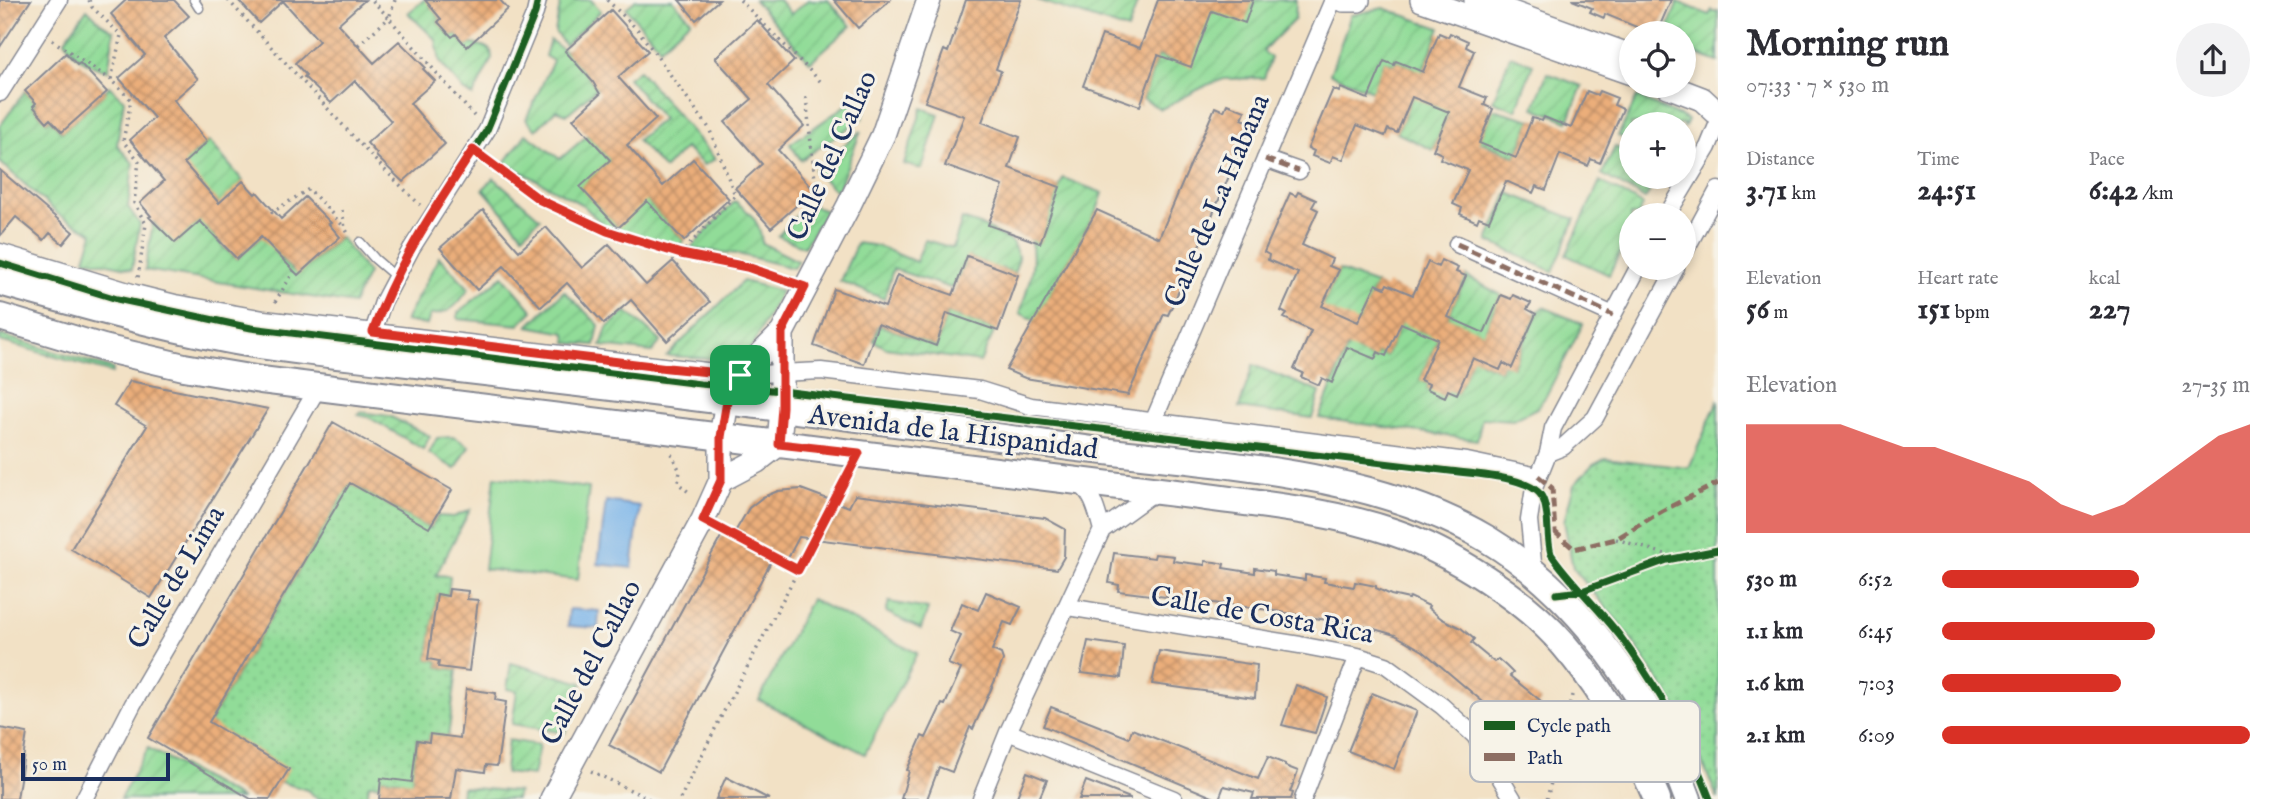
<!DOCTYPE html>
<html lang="en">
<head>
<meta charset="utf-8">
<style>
	:root { --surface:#fff; --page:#f2f2f3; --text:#2b2b33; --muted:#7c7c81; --accent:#d93025 }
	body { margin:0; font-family:"IM FELL English",serif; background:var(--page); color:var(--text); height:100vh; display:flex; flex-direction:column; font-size:26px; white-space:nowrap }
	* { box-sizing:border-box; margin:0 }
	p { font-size:23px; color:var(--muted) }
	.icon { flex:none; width:38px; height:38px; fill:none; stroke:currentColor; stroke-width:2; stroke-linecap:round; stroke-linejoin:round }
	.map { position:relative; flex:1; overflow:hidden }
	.side { display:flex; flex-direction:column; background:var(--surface); width:560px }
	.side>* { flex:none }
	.tools { position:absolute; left:1619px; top:21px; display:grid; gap:14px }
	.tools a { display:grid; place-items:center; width:77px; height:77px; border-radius:50%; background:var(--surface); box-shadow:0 4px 10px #0003; font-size:35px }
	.scale { position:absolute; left:21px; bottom:18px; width:149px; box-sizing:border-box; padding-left:7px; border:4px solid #1b2f5e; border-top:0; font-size:19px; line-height:24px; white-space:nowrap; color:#1b2f5e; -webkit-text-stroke:5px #f7f3e8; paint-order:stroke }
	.pin { position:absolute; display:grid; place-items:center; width:60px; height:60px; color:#fff; margin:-30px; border-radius:14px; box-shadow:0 4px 10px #0006 }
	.round { display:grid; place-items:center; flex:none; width:74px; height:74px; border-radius:37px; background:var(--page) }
	.headline { display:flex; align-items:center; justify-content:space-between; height:119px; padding:0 28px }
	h1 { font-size:38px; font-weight:700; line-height:52px }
	.metrics { display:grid; grid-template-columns:repeat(3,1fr); gap:10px; height:119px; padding:7px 28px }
	.metrics div { display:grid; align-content:center }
	.metrics b { font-size:30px; font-weight:700 }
	.metrics small { font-size:19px; font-weight:400 }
	.metrics p { font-size:19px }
	.chart { height:196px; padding:14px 28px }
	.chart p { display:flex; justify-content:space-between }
	.chart svg { width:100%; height:126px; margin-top:7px; fill:var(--accent); opacity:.7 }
	ul { padding:0 28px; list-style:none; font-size:23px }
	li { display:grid; grid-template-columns:112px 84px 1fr; align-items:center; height:52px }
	li i { height:18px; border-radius:9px; background:var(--accent) }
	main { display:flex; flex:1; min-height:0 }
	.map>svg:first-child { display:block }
	.grass { fill:url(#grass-dots); stroke:#56867b; stroke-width:2 }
	.garden { fill:url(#garden-furrows); stroke:#56867b; stroke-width:2 }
	.pitch { fill:#91dc98; stroke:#56867b; stroke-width:2 }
	.water { fill:#78b3e9; stroke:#4a71a4; stroke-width:2 }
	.building { fill:url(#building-cross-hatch) }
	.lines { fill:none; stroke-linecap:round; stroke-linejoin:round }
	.lane-casing { stroke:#868892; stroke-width:11 }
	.street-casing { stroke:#868892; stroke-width:19 }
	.secondary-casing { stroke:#868892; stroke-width:26 }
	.primary-casing { stroke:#868892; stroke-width:30 }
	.path { stroke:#868892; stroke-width:3.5; stroke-dasharray:2 5; stroke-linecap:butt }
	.lane { stroke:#fff; stroke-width:8 }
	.street { stroke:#fff; stroke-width:16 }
	.secondary { stroke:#fff; stroke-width:23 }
	.primary { stroke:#fff; stroke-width:26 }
	.quiet { stroke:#8d6e63; stroke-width:5; stroke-dasharray:10 5; stroke-linecap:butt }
	.cycleway-casing { stroke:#f7f3e8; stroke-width:11 }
	.cycleway { stroke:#1b5e20; stroke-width:7 }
	.route-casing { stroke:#fff; stroke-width:14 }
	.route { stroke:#d93025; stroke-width:9 }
	.labels { text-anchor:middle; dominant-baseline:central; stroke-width:6; stroke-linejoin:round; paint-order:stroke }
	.street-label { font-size:28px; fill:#1b2f5e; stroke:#f7f3e8 }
	.key { fill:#f7f3e8; stroke:#b5b8bf; stroke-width:2 }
	.key-label { font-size:19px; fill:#1b2f5e }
</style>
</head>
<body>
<main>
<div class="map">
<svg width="1718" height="799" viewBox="0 0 1718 799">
	<defs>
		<pattern id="grass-dots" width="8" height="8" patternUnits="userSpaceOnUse" patternTransform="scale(1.75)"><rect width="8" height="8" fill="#91dc98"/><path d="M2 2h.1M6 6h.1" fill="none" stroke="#7cbd85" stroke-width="1.8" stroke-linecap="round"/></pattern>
		<pattern id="garden-furrows" width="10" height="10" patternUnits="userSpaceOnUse" patternTransform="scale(1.75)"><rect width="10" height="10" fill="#91dc98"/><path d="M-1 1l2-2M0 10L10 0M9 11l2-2" fill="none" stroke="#7cbd85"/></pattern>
		<pattern id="building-cross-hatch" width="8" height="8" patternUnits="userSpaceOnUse" patternTransform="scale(1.75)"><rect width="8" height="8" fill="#ebae7a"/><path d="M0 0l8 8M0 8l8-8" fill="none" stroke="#be8e67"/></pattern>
	</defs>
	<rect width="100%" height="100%" fill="#f7f3e8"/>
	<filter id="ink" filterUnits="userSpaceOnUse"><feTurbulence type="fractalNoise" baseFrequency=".0143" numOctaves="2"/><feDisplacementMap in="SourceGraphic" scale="14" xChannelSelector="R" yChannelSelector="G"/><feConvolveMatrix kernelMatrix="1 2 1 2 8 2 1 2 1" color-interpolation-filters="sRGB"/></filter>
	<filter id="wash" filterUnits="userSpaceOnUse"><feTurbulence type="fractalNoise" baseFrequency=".00686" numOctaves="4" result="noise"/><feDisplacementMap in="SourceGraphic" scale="28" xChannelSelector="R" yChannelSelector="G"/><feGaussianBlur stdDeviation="1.57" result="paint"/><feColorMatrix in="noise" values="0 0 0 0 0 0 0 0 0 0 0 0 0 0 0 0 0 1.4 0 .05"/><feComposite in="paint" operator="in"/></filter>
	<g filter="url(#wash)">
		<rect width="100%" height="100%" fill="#f2e1c5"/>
		<path class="grass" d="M1718 400V799L1681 714 1624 629 1573 568 1564 521 1574 485 1593 464 1605 458 1689 468Z
			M350 483 430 529 438 516 454 517 470 510 436 575 450 576 448 596 437 595 428 659 439 661 438 667 457 670 448 737 430 734 429 742 417 740 411 789 399 780 382 778 380 785 369 784 367 799H318L307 790 281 782 209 722Z
			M889 602 928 609 921 629 886 612Z"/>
		<path class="garden" d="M424 0H436L430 6 441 19 438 22 452 37 456 34 467 47 470 44C478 45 485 45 491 51L492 58 473 96 463 90 440 62 436 40 408 13Z
			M561 0H591L601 11 565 45 555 32Z
			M636 0H673L691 20 660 48 626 8Z
			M754 0H779L791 14 808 0H828L851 26 810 62Z
			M1037 0H1138L1128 30Z
			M1253 0H1296L1295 19 1263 51 1271 58 1264 78 1224 79 1207 85 1161 109 1143 99 1158 56 1173 60 1212 11Z
			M1678 2 1709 15 1712 10 1717 12 1718 10V62L1684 50V33H1666Z
			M1383 8 1440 28 1420 78 1413 68 1396 61 1394 65 1384 61 1372 91 1330 74 1351 15Z
			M87 9 101 23 114 31 108 71C91 67 72 57 65 40Z
			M550 40 565 51 598 88 567 114 556 110 536 130 526 119 553 61 545 56Z
			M1510 56 1533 64 1516 110 1493 101Z
			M639 70 715 159 704 165 685 148 664 169 637 140 663 119 628 78Z
			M1547 73 1582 86 1568 121 1534 108Z
			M109 86 124 100 117 145 133 163 128 207 140 224 132 269 85 259 93 233 59 215 0 162V126L25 91 36 103 33 106 47 122 50 119 62 132 103 95Z
			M870 89 863 118 801 160 790 144Z
			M1414 92C1426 105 1435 109 1452 105L1433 150 1397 133Z
			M1637 97 1688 120 1684 128V124H1631V141L1618 136Z
			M922 108 939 114 922 169 904 164Z
			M1493 109 1531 120 1516 157 1479 141Z
			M861 131 837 192 814 170Z
			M526 134 560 159 588 135 684 241 679 246 606 228 583 205 505 163Z
			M207 142 211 143 243 181 222 210 176 159 186 150 192 156Z
			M1615 147 1631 152V177H1658L1645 199 1602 174Z
			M494 178 540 218 523 235 483 189Z
			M1063 178 1103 193 1097 210 1035 321 1020 313C1027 289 1038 263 1030 239L1040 242Z
			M1600 181 1643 205 1638 215H1631V230L1609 275 1566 255Z
			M1508 193 1575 219 1553 272 1488 241Z
			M735 201C752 214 760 222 762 243L798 261 793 268 738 254 690 249Z
			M808 203 826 211 804 247 778 236Z
			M196 214 224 248 237 259 263 235 285 264 298 274 340 237 368 273 353 304 145 270 153 222 162 231Z
			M962 219 983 226 1012 242 1019 258 1014 273 1001 268 999 271 985 263 967 257 960 275 951 288 893 269 884 299 840 281 857 243 878 246 916 262 925 240 953 248Z
			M439 257 469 288C458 305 450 314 430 315L427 325 405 321Z
			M1339 270 1376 284 1356 329 1320 310Z
			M503 276 533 311 519 325 458 319V313Z
			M1466 276 1501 295 1481 340 1446 321Z
			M743 281 781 291 750 350 738 360 667 356Z
			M564 291 599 325 595 345 567 343 566 333 528 326Z
			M1543 307 1583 324 1546 396 1537 408 1513 420 1482 418 1477 440 1319 418 1349 343 1357 351 1374 359 1378 352 1386 356 1404 316C1413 330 1423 334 1440 335L1420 380 1429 384 1427 389 1448 390 1457 393 1475 353 1482 363 1500 370 1503 363 1513 367 1536 314Z
			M626 311 661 341 652 352 601 346 607 328Z
			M947 313 995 330 980 362 886 348 874 341 879 325 936 346Z
			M0 335 113 369 112 373 0 341Z
			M1253 365 1320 392 1312 418 1239 408Z
			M361 412 389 416 430 436 423 449 368 417 358 415Z
			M454 437 469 446 456 469 429 453 437 438Z
			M511 663 582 683 565 733 512 724 517 691 507 689Z
			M508 740 539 745 533 776 505 773Z
			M148 748 242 799H120Z
			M462 787 518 792 516 799H461Z"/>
		<path class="pitch" d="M495 476 589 488 578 580 484 569Z
			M811 599 917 653 865 754 759 700Z"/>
		<path class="water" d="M606 501 640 506 632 568 598 564Z
			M569 609 599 611 598 628 568 626Z"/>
		<g id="blocks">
			<path class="building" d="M0 0H31L0 47Z
				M126 0H174L189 16 164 38 198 79 174 100 207 142 184 163 219 203 243 181 255 194 257 192 281 219 305 197 331 223 329 224 340 237 298 275 261 237 237 259 200 221 175 243 149 217 151 216 140 203 164 181 130 140 154 118 119 78 145 55 111 14Z
				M238 0H365L338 24 374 63 399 41 425 67 423 69 435 81 410 103 445 144 403 182 376 156 377 154 367 143 391 121 355 81 331 103 304 77 306 75 295 63 319 41 283 1 259 23Z
				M425 0H500L508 9 467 47 456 34 452 37 438 22 441 19Z
				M679 0H719L696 20Z
				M834 0H890L858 28Z
				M966 0H1021L996 69 1001 71 982 122 1020 137 1009 168 1060 187 1040 243 988 225 1003 186 945 166 964 116 925 102 944 50 948 52Z
				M1158 0H1253L1245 23 1212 11 1191 67 1158 55 1140 106 1083 86 1102 35 1140 48Z
				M1572 0H1671L1658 30 1653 28 1651 33 1605 14 1604 18 1590 12 1592 8Z
				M611 10 648 51 618 77 656 119 627 145 663 186 693 159 729 199 684 241 647 201 618 228 580 187 610 160 573 119 600 94 593 82 565 51Z
				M757 20 794 61 768 85 804 126 778 150 814 190 771 228 735 188 762 164 725 122 752 99 715 58Z
				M1439 33 1448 37 1450 33 1468 41 1466 47 1474 51 1459 87 1487 98 1484 105 1493 109 1479 143 1516 158 1532 118 1542 121 1544 117 1571 128 1587 91 1597 95 1599 91 1617 98 1614 105 1623 109 1600 163 1591 159 1588 166 1560 154 1546 190 1536 186 1533 193 1506 181 1489 221 1479 217 1477 222 1460 214 1462 208 1453 204 1468 170 1440 159 1442 154 1433 150 1449 112 1412 97 1397 133 1388 129 1385 136 1357 125 1343 160 1333 156 1330 163 1312 156 1314 151 1308 148 1333 89 1339 92 1341 88 1368 99 1384 61 1394 65 1396 61 1423 72Z
				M66 53 77 65 80 63 107 92 62 132 50 119 47 122 33 106 36 103 25 91Z
				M1227 104 1245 111 1242 119 1252 123 1199 246 1168 315 1164 314 1128 395 1025 378 1006 370 1097 210 1159 238 1215 107 1224 111Z
				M0 170 73 232 63 244 50 233 44 240 16 217 0 236Z
				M1298 192 1316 200 1312 207 1318 210 1302 245 1332 259 1329 266 1339 270 1322 306 1358 322 1376 284 1385 288 1387 284 1413 295 1428 262 1438 267 1441 260 1458 268 1456 272 1466 276 1448 317 1484 333 1501 295 1511 299 1513 295 1531 303 1527 309 1536 314 1512 368 1503 363 1500 370 1473 358 1457 394 1448 390 1445 397 1427 389 1429 384 1420 380 1438 339 1401 323 1386 356 1378 352 1375 359 1347 347 1332 383 1322 378 1319 385 1301 377 1303 373 1294 369 1311 331 1284 318 1287 314 1281 311 1298 273 1268 260 1269 255 1264 252 1290 193 1296 196Z
				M483 210 519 251 546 227 582 268 609 244 646 285 673 261 710 302 667 341 631 300 604 324 567 283 541 307 504 266 477 290 440 248Z
				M967 256 1018 275 998 331 947 313 936 346 878 324 864 364 814 346 834 289 885 307 897 275 953 295Z
				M130 381 268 409 151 598 71 549 147 426 114 406Z
				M333 422 452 490 429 528 350 483 209 722 289 769 270 799H251L148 738Z
				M801 489 849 507 855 495 1045 518 1065 529 1064 557 1057 569 799 537 786 562 774 556 659 772 609 745 723 533 732 537 749 508 763 497 778 491Z
				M1114 553 1154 558 1155 554 1174 556 1173 561 1205 565V561L1215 562 1224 564 1223 568 1255 573V568L1274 571V575L1305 580V575L1325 578 1324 582 1354 587 1355 582 1376 586V588L1391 595 1409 599 1410 597 1429 606 1428 608 1442 619 1461 628 1474 639 1471 643 1494 662 1498 659 1506 666 1513 673 1510 676 1541 701 1521 725 1513 719 1509 724 1423 651 1395 635 1367 627 1269 610 1118 591 1119 585 1109 583Z
				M449 589 468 591 467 599 478 600 469 671 438 667 439 661 428 659 437 594 448 596Z
				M986 592 1021 607 1012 625 1004 622 992 650 1001 654 1003 660 996 678 973 729 970 727 952 772 939 767 927 799H901L909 771 907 770 922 736 926 738 942 704 945 705 961 669 948 664 961 636 950 631 962 603 978 610Z
				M1088 641 1124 646 1121 678 1081 673Z
				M1159 651 1257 665 1255 698 1152 684Z
				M1296 685 1327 697 1315 733 1282 725Z
				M466 689 496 693 495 700 506 702 497 766 486 765 485 772 456 768 451 799H379L381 778 412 782 417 740 429 742 430 734 460 738Z
				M1372 693 1417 711 1394 769 1348 751Z
				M1051 707 1129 738 1132 729 1258 779 1268 757 1285 764V766L1298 771 1290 792 1293 793 1291 799H1252L1254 793 1224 786 1219 799H1217L1043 726Z
				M0 728 27 733 17 799H0Z
				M1027 772 1047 780 1039 799H1016Z
				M726 777 769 799H716Z
				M1086 781 1130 798V799H1079Z"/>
		</g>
	</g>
	<g filter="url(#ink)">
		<use href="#blocks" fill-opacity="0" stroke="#868892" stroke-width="2"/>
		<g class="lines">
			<g class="lane-casing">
				<path id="lane" d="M194 0 199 8
					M360 242 375 259 396 277"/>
			</g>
			<g class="street-casing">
				<path id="street" d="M0 93 59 0
					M1265 159 1299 171
					M1667 215 1708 147 1718 123
					M1457 244 1613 315
					M0 252 135 293 175 303 264 319 740 375 821 371 980 390 1031 406 1467 461 1538 476
					M1684 253 1718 190
					M373 332 383 302 411 249 487 130 535 13 538 0
					M1153 422 1333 0
					M1548 453 1563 447 1595 418 1676 268
					M1076 481C1093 492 1097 512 1102 530
					M1534 573 1529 520 1534 488 1548 453 1553 428 1638 268
					M1068 607 1300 645 1358 656 1386 665 1442 706 1475 736 1513 799
					M1008 732 1174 799
					M84 799 133 704 319 386
					M981 799 1008 732 1102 530 1156 491
					M1303 799 1358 656"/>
			</g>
			<g class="secondary-casing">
				<path id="secondary" d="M1344 0H1358
					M1422 0 1631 73
					M1476 0 1631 56
					M1668 86 1702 99 1716 112
					M721 480 757 461 779 444 782 407V333
					M552 799 703 520 721 480V437L727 401 740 375 782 333 849 205 883 135 929 0"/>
			</g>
			<g class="primary-casing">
				<path id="primary" d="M0 282C75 303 149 324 225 339 276 349 330 354 382 360 458 369 535 378 612 387 760 405 907 424 1054 445 1193 464 1365 466 1487 539 1579 594 1653 700 1688 799
					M0 317 103 348 184 367 261 380 1200 496C1264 505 1331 511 1393 532 1450 551 1525 599 1564 645 1603 691 1634 744 1657 799"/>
			</g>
			<path class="path" d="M89 0 92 7 121 35 111 80 131 100 123 141 139 161 134 203 146 224 138 278
				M228 0 373 158 420 205
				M395 0 389 18 474 116
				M607 0 638 30 709 128 735 195 681 254
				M740 0 822 83
				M52 40 111 80
				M358 45 389 18 372 0
				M806 97 815 180 832 193
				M486 160 540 200 607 231 681 254 747 267 787 281
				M342 210 345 228 349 235
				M271 213 309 189 345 228
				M275 302 294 271
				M671 454 680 471 678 483 691 494
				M720 529 798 571
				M1616 539 1678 558
				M591 771 649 799
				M680 799 723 713 849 474
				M1547 799 1573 691"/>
			<use href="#lane" class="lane"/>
			<use href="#street" class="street"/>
			<use href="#secondary" class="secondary"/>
			<use href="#primary" class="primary"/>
			<path class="quiet" d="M1265 159 1299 171
				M1457 244 1613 315
				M1538 476 1552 488 1555 532 1574 549 1616 539 1662 511 1718 483"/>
			<g class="cycleway-casing">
				<path id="cycleway" d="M0 263 117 299 251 328 700 384 782 391 1450 471C1472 474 1534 476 1543 499 1550 516 1546 536 1551 554 1571 583 1598 607 1620 636 1657 686 1688 740 1710 799
					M373 332 383 302 411 249 487 130 535 13 538 0
					M1556 594 1582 591 1667 560 1718 550"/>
			</g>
			<use href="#cycleway" class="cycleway"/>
		</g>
	</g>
	<g class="lines" filter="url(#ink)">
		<g class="route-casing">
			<path id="route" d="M473 150 540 200 607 231 681 254 747 267 805 287 782 332V407L779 444 859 453 798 570 703 520 721 480V437L727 401 740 375 668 368 373 332C396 266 435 208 473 150Z"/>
		</g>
		<use href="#route" class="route"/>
	</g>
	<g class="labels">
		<g class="street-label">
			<text transform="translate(833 156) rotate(-66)">Calle del Callao</text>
			<text transform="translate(1218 201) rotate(-67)">Calle de La Habana</text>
			<text transform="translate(953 433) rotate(7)">Avenida de la Hispanidad</text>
			<text transform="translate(177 578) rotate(-59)">Calle de Lima</text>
			<text transform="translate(1262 616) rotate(10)">Calle de Costa Rica</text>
			<text transform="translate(592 663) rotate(-62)">Calle del Callao</text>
		</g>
	</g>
	<rect x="1470" y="701" width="230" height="81" rx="10" class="key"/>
	<rect x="1484" y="721" width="31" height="9" fill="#1b5e20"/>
	<rect x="1484" y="753" width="31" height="8" fill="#8d6e63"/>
	<g class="key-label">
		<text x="1527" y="732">Cycle path</text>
		<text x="1527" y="764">Path</text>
	</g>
</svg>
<div class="tools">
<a><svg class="icon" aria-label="locate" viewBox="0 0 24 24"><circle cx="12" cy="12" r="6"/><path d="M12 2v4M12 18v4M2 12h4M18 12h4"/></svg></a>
<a>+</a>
<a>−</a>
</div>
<div class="scale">50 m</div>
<div class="pin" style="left:740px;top:375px;background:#1e9e55"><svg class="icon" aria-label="arrive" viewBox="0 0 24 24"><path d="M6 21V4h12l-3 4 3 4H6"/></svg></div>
</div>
<section class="side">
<div class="headline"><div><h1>Morning run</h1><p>07:33 · 7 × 530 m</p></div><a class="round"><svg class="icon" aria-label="share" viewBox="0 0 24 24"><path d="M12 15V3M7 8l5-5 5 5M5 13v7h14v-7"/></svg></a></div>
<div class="metrics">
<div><p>Distance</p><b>3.71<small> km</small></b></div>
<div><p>Time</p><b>24:51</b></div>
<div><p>Pace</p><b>6:42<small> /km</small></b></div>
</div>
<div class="metrics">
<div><p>Elevation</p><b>56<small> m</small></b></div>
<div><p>Heart rate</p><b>151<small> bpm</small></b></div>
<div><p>kcal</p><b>227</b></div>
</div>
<div class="chart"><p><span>Elevation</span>27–35 m</p>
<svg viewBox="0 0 160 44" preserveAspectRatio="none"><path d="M0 44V6L10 6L20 6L30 6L40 10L50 14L60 14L70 18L80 22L90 26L100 34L110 38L120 34L130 26L140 18L150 10L160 6V44z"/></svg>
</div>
<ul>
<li><b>530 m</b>6:52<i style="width:64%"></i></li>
<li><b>1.1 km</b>6:45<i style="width:69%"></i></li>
<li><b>1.6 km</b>7:03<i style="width:58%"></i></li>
<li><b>2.1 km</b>6:09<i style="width:100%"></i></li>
</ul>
</section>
</main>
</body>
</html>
